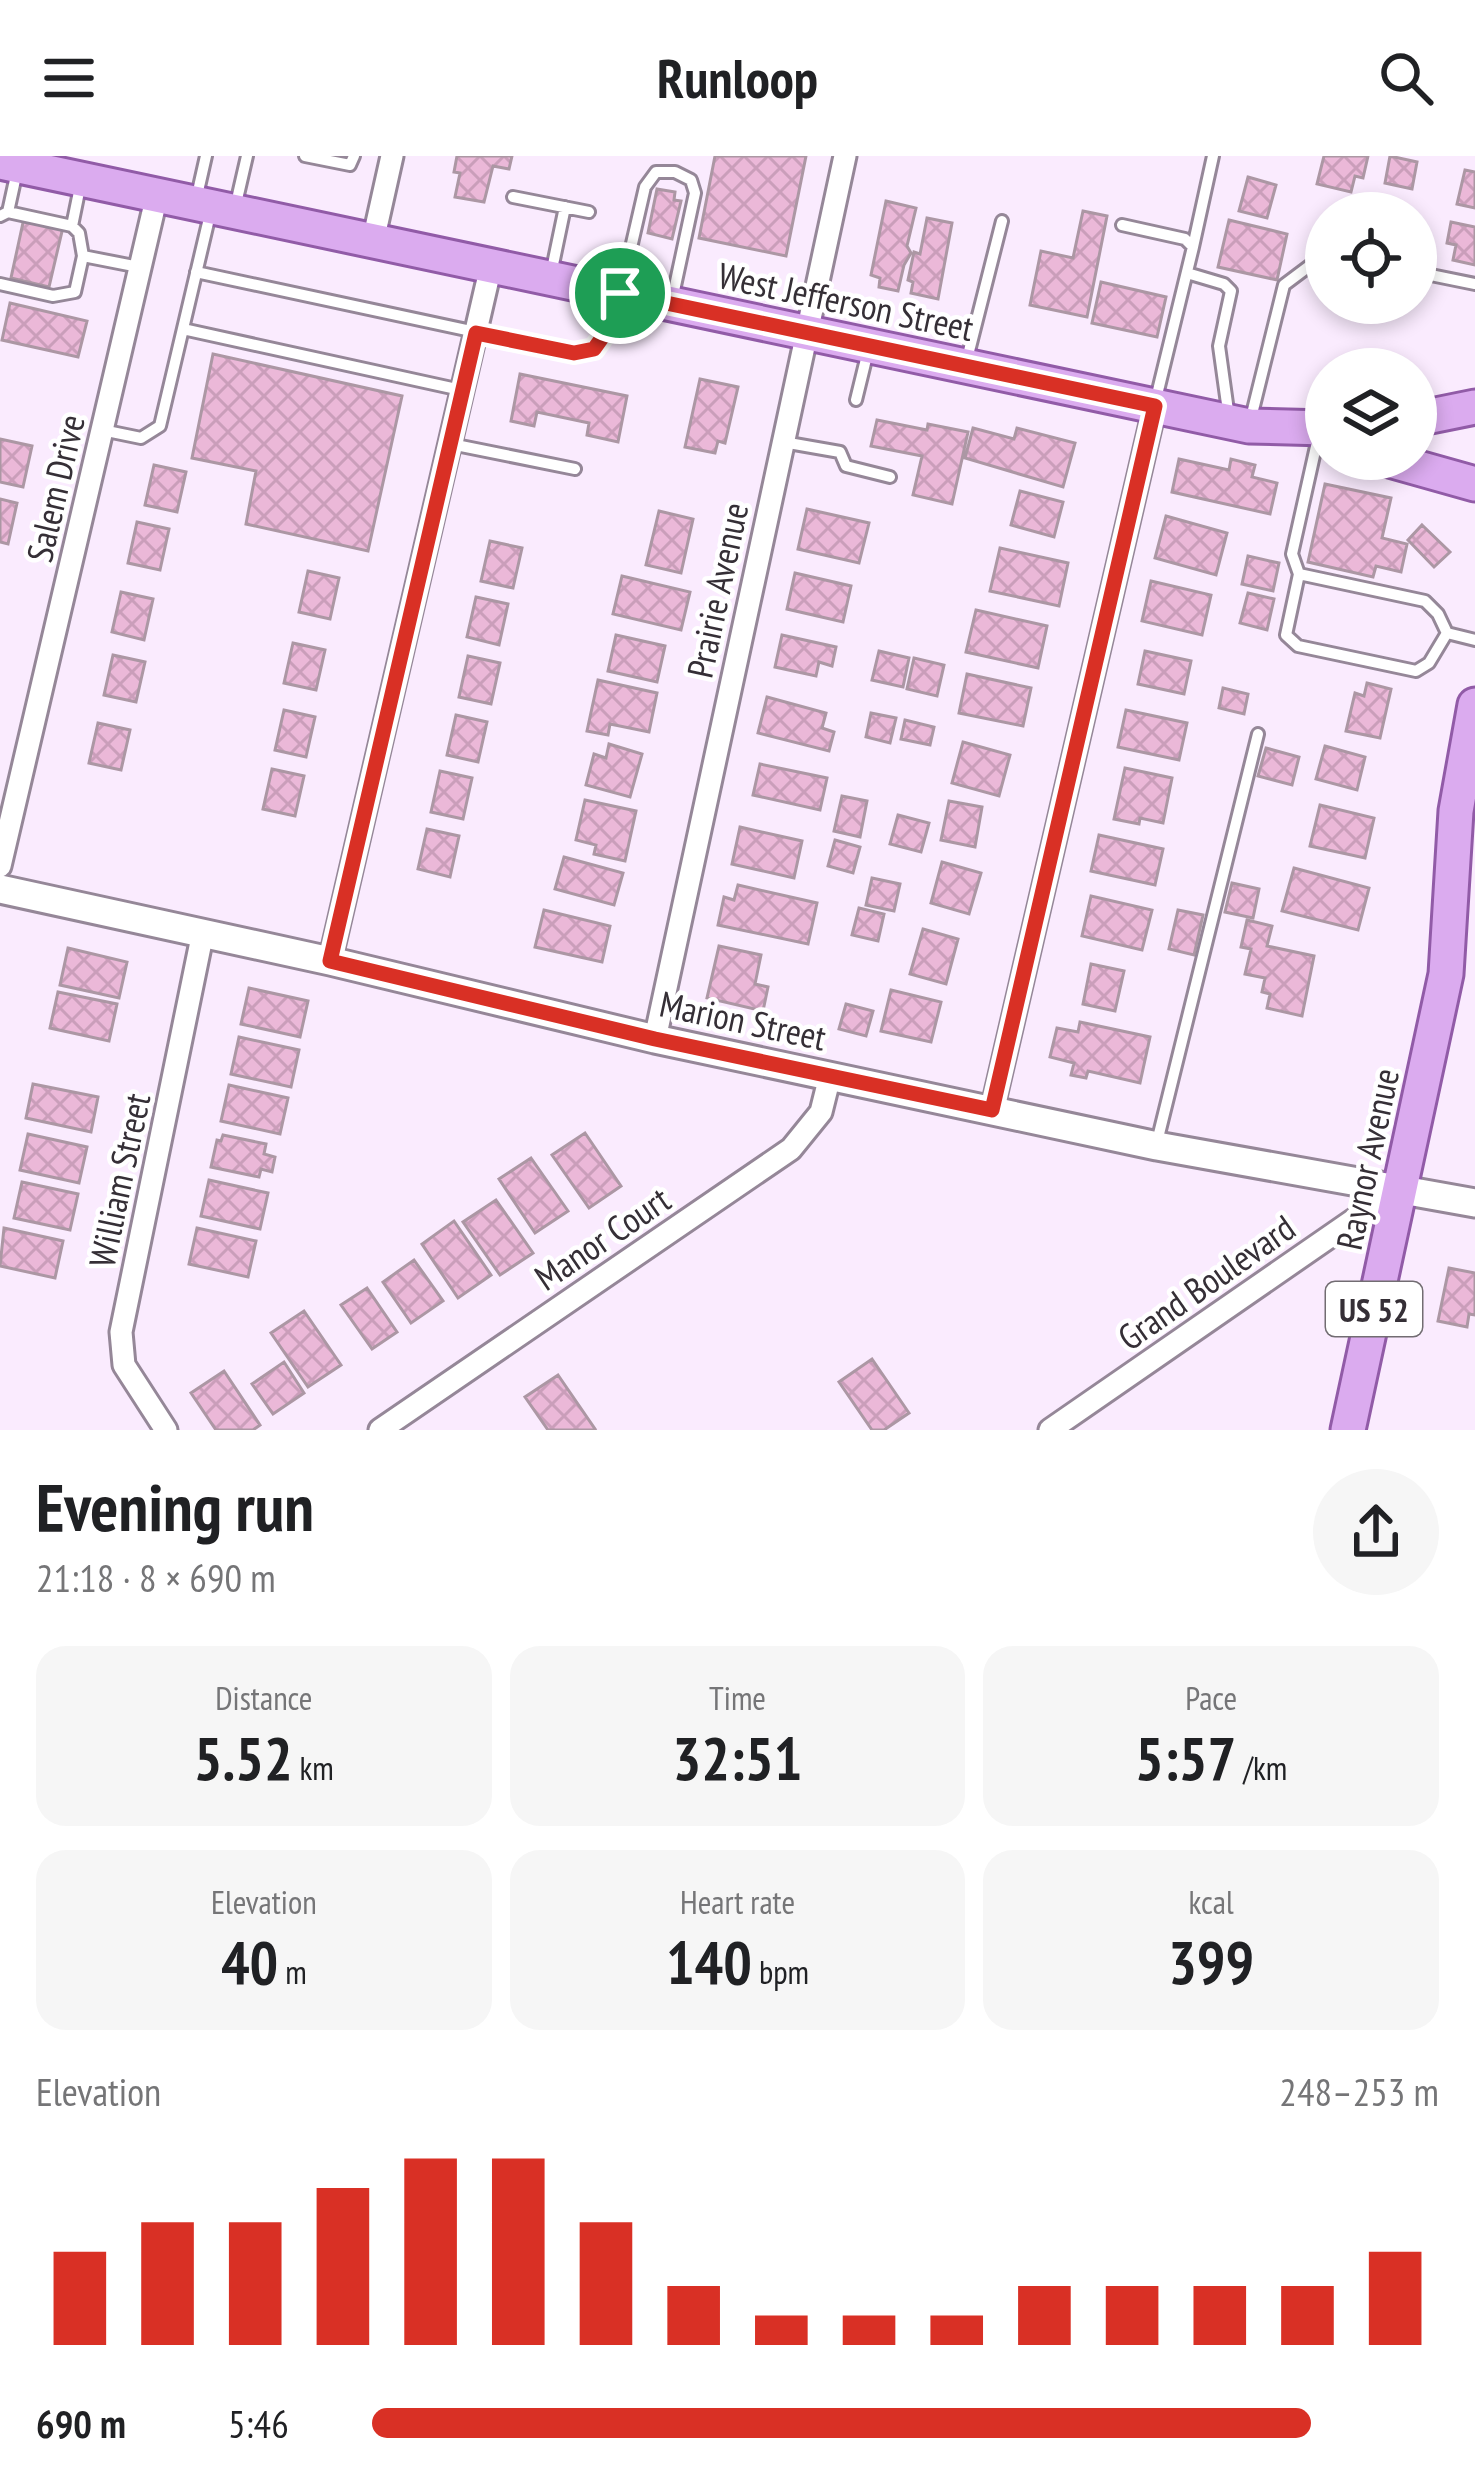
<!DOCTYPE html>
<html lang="en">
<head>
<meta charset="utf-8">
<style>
	:root { --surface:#fff; --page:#f6f6f6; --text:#202124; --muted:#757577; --accent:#d93025 }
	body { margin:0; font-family:"PT Sans Narrow",sans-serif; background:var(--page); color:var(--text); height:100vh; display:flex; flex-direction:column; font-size:45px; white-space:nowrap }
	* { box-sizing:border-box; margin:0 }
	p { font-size:39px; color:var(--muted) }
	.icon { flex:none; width:66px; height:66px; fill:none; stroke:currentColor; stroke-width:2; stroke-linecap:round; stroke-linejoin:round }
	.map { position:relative; height:1274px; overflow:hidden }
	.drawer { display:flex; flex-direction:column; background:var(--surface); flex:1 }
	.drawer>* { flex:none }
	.controls { position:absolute; left:1305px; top:36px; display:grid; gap:24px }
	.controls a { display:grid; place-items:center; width:132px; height:132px; border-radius:50%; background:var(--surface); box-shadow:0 6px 18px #0003; font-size:60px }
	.pin { position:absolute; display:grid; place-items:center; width:102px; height:102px; color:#fff; margin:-51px; border:6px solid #fff; border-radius:50%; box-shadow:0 3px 12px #0007 }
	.round { display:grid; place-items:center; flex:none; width:126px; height:126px; border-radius:63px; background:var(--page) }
	.summary { display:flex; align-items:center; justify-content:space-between; height:204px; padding:0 36px }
	h1 { font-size:66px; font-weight:700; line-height:90px }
	.stats { display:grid; grid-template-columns:repeat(3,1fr); gap:18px; height:204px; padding:12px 36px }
	.stats div { display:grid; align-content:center; border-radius:30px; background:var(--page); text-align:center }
	.stats b { font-size:60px; font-weight:700 }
	.stats small { font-size:33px; font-weight:400 }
	.stats p { font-size:33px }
	.chart { height:336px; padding:24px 36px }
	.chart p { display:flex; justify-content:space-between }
	.chart svg { width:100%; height:216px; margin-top:12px; stroke:var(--accent); stroke-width:6 }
	ul { padding:0 36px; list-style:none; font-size:39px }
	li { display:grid; grid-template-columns:192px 144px 1fr; align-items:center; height:90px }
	li i { height:30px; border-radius:15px; background:var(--accent) }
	header { display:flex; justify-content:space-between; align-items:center; height:156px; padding:0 36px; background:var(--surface); font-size:54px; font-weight:700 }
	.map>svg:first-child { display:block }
	.building { fill:url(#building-cross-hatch); stroke:#ac97a4; stroke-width:3 }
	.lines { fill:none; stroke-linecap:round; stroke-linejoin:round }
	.service-casing { stroke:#958798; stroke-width:16 }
	.minor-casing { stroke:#958798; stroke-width:27 }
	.tertiary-casing { stroke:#958798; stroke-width:33 }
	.primary-casing { stroke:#915ba7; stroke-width:39 }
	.service { stroke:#fff; stroke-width:10 }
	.minor { stroke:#fff; stroke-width:21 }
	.tertiary { stroke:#fff; stroke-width:27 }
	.primary { stroke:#dbabef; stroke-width:33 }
	.route-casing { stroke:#fff; stroke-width:24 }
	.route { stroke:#d93025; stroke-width:15 }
	.labels { text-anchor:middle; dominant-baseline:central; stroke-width:9; stroke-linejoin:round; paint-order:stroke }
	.shield { fill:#fff; stroke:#726d72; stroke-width:3 }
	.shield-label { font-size:33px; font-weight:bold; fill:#352f36 }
	.street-label { font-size:36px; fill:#352f36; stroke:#fff }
</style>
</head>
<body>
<header><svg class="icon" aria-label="menu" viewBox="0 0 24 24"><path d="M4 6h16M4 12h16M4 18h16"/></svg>Runloop<svg class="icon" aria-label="search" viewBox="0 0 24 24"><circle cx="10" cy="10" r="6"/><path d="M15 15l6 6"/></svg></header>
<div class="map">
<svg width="1475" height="1274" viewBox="0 0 1475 1274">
	<defs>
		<pattern id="building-cross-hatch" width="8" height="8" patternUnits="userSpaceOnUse" patternTransform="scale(3)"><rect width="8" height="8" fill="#ebb8d8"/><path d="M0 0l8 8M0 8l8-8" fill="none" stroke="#ca9eba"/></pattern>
	</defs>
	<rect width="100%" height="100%" fill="#faebfe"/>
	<path class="building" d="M457 0H512L509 13 493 10 484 46 455 41 460 17 454 16Z
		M715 0H806L786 100 699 82Z
		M1324 0H1368L1363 22 1355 20 1351 36 1317 28Z
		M1390 0 1417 6 1412 33 1385 27Z
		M1465 14 1475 16V52L1457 48Z
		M1248 21 1276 29 1267 62 1239 55Z
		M657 33 675 36 674 44 681 45 672 83 648 77Z
		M886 45 916 52 907 90 911 97 904 109 898 135 879 131 880 122 871 119Z
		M1083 55 1107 60 1087 161 1030 149 1041 95 1073 102Z
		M24 62 63 71 49 131 11 122Z
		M927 62 952 67 938 143 911 137 913 126 908 124 914 96 920 98Z
		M1229 64 1287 78 1277 124 1218 111Z
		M1451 66 1475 71V109L1453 104 1456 89 1447 87Z
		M1101 126 1166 141 1157 181 1092 167Z
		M10 147 87 165 78 201 2 184Z
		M213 198 402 240 368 395 246 368 256 315 192 302Z
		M520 218 627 240 618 286 587 279 589 267 537 256 534 270 511 265Z
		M700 223 738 231 725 287 718 285 715 297 685 291Z
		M877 264 927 274 928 268 968 276 952 348 913 339 922 300 871 290Z
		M973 272 1014 283 1017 272 1075 287 1063 331 965 302Z
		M0 283 32 290 23 331 0 326Z
		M1179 303 1229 314 1231 303 1255 309 1252 321 1277 327 1270 358 1172 336Z
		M154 309 186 316 177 356 145 349Z
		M1325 328 1391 342 1382 382 1407 388 1401 416 1376 410 1373 421 1308 406Z
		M1020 335 1063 346 1054 381 1011 369Z
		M0 343 17 347 8 388 0 386Z
		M807 353 869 367 859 407 798 393Z
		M659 355 693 363 681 417 646 409Z
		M1166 360 1227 377 1216 419 1155 402Z
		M137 366 169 373 160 414 128 407Z
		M1422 369 1450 396 1434 411 1408 384Z
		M490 385 522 392 513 432 481 425Z
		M1000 392 1068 407 1059 450 990 435Z
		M1248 400 1279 407 1273 435 1242 428Z
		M308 415 339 422 330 463 299 456Z
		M795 417 851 430 843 466 787 453Z
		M622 420 690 436 681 474 613 458Z
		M1151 425 1211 439 1202 479 1142 465Z
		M121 436 153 443 144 484 112 476Z
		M1248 437 1274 443 1267 474 1240 467Z
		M476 441 508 448 499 489 467 481Z
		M976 454 1047 470 1038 512 966 496Z
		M616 479 665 490 657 526 608 515Z
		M782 479 836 491 832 510 819 506 816 520 775 511Z
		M293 487 325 494 316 534 284 527Z
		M879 495 909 502 903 531 872 524Z
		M1145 495 1191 505 1184 538 1138 528Z
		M113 499 145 506 136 546 104 539Z
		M468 500 500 507 491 548 459 541Z
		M914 502 944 509 937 540 907 533Z
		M967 518 1031 532 1023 570 959 557Z
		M598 524 657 537 649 576 610 568 608 579 587 575Z
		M1367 527 1391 533 1380 582 1346 575 1355 537 1364 540Z
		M1223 532 1248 538 1244 558 1219 552Z
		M767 541 826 557 822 572 834 576 829 595 758 577Z
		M284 554 315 561 306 601 275 594Z
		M1126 554 1187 567 1179 604 1118 591Z
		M871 557 896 562 890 587 866 581Z
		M456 559 487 566 478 606 447 599Z
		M905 564 934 571 930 589 901 583Z
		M98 567 130 574 121 614 89 607Z
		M963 586 1010 599 999 640 952 627Z
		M609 588 642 598 630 641 586 629 594 598 606 602Z
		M1325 590 1365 601 1357 634 1316 623Z
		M1266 592 1299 601 1292 629 1258 620Z
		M760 608 827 622 820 654 753 639Z
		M1125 612 1172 622 1163 667 1140 662 1139 668 1114 663Z
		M272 613 304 620 295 660 263 653Z
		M440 615 472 622 463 663 431 656Z
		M842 640 867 645 860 681 834 675Z
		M585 644 636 655 625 705 594 698 596 689 576 684Z
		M949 645 982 651 975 691 941 684Z
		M1320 649 1374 662 1365 702 1310 690Z
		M898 659 929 667 921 696 890 688Z
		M740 671 802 685 794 722 732 708Z
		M427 673 459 680 450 721 418 713Z
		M1099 679 1163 693 1155 729 1091 715Z
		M835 684 860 691 853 717 828 710Z
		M564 701 623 717 614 749 555 733Z
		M942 706 981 717 969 758 931 747Z
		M1294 712 1369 732 1358 774 1282 755Z
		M872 722 900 728 894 755 866 749Z
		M1232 727 1259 733 1253 762 1225 756Z
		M738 729 817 747 808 788 718 769 724 741 734 744Z
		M1091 740 1152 754 1142 794 1082 780Z
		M859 752 884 758 878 785 852 779Z
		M544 754 610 770 602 806 535 791Z
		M1178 754 1203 759 1194 799 1169 793Z
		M1247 764 1272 770 1267 790 1314 800 1302 860 1267 852 1270 838 1262 836 1265 822 1245 818 1251 793 1241 791Z
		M923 773 958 783 946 828 910 818Z
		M719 790 761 799 755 828 768 831 763 855 707 842Z
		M68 792 127 806 119 842 60 829Z
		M1091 808 1124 815 1115 855 1083 848Z
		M249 832 308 845 300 881 241 868Z
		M891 834 941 846 931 886 881 875Z
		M58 836 117 848 109 885 50 872Z
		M846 848 873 855 866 880 839 873Z
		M1080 866 1150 881 1140 927 1088 915 1086 922 1071 919 1074 907 1050 901 1057 872 1078 876Z
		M239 881 299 894 291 931 231 918Z
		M33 928 98 941 91 976 26 962Z
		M229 929 288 942 280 978 221 965Z
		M585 977 621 1030 589 1052 552 999Z
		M28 978 87 991 79 1027 20 1014Z
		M223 979 266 988 264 998 275 1001 272 1016 261 1013 259 1021 211 1011 217 984 221 985Z
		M531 1002 568 1055 535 1077 499 1023Z
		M209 1024 268 1037 260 1073 201 1060Z
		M22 1026 78 1038 70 1074 14 1062Z
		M496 1044 533 1097 500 1119 463 1066Z
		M454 1065 491 1119 458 1142 422 1088Z
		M4 1072 63 1085 55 1122 0 1110Z
		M197 1072 256 1085 248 1121 189 1108Z
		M414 1104 443 1145 411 1167 383 1126Z
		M1449 1112 1475 1117V1159L1469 1158 1467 1171 1438 1165Z
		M367 1132 397 1176 372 1193 341 1149Z
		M304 1155 341 1209 308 1231 271 1177Z
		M872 1203 909 1257 884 1274H872L839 1226Z
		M284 1206 304 1237 273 1258 252 1228Z
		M224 1215 260 1269 253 1274H216L191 1237Z
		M558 1219 595 1273 593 1274H548L525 1241Z"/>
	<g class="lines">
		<g class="service-casing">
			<path id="service" d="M305 0 350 9 354 0
				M513 41 589 56
				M196 44 206 0
				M235 52 247 0
				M8 56 72 70 79 77 83 100
				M0 60 8 56 17 15
				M1122 69 1185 83 1193 91 1155 247
				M72 70 81 26
				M1193 91 1213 0
				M196 116 574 197 594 193 604 179 614 139
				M1416 116 1475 128
				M1187 117 1224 128 1231 135 1219 190 1229 262
				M551 118 565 51
				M0 128 53 140 75 136 83 100 139 111
				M622 131 645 31 656 16H675L691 24 695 37 672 144
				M183 173 461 234
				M966 207 1002 65
				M856 244 868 195
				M1250 266 1284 129 1316 105 1326 104
				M102 274 141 282 160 270 211 54
				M783 286 840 296 846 310 890 321
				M1317 286 1292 398 1299 418 1286 479 1298 490 1416 515 1429 507 1447 477
				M451 288 575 313
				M1299 418 1425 445 1438 458 1447 477
				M1447 477 1475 484
				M1157 986 1258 578"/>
		</g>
		<g class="minor-casing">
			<path id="minor" d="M373 85 392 0
				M0 710 157 39
				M330 805 491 110
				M655 883 845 0
				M992 954 1155 250
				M166 1274 124 1209 121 1176 203 776
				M380 1274 791 993 821 956 830 920
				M1050 1274 1400 1032"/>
		</g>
		<g class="tertiary-casing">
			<path id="tertiary" d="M0 733 330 805 655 883 1157 990 1475 1047"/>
		</g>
		<g class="primary-casing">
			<path id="primary" d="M0 6 1249 270 1326 272
				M1416 263 1475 251
				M1386 303 1475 328
				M1348 1274 1446 818 1456 655 1475 549"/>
		</g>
		<use href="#service" class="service"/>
		<use href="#minor" class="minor"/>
		<use href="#tertiary" class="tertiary"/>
		<use href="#primary" class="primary"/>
	</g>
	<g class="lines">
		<g class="route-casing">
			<path id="route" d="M614 136 1155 250 992 954 655 883 330 805 476 177 574 197 594 193 604 179Z"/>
		</g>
		<use href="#route" class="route"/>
	</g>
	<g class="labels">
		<rect class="shield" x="1326" y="1126" width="96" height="54" rx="9"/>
		<g class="shield-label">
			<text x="1374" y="1153">US 52</text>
		</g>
		<g class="street-label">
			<text transform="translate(846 145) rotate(12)">West Jefferson Street</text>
			<text transform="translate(55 332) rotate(-77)">Salem Drive</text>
			<text transform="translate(717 434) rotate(-78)">Prairie Avenue</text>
			<text transform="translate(743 864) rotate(12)">Marion Street</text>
			<text transform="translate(1367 1003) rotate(-78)">Raynor Avenue</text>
			<text transform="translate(119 1024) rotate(-78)">William Street</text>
			<text transform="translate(602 1082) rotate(-34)">Manor Court</text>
			<text transform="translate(1206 1126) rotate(-35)">Grand Boulevard</text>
		</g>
	</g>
</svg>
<div class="controls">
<a><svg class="icon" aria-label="locate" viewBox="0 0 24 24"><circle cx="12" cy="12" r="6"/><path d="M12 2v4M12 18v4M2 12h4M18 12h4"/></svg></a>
<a><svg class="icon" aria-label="layers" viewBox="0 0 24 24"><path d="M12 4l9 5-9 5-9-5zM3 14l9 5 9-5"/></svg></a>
</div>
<div class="pin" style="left:620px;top:137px;background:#1e9e55"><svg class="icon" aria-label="arrive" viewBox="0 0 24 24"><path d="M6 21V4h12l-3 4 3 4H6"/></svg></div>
</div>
<section class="drawer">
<div class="summary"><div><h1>Evening run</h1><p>21:18 · 8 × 690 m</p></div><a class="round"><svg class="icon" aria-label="share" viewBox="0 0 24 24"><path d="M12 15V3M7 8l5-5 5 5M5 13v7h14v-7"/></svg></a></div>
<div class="stats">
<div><p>Distance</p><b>5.52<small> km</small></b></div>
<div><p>Time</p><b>32:51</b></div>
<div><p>Pace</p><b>5:57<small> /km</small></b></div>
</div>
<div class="stats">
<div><p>Elevation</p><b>40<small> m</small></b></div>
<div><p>Heart rate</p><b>140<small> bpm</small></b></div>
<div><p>kcal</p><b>399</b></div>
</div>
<div class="chart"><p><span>Elevation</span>248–253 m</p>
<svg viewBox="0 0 160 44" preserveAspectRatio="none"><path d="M5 44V25M15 44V19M25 44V19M35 44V12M45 44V6M55 44V6M65 44V19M75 44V32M85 44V38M95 44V38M105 44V38M115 44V32M125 44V32M135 44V32M145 44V32M155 44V25"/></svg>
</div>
<ul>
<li><b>690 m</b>5:46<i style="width:88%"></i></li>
</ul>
</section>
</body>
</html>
